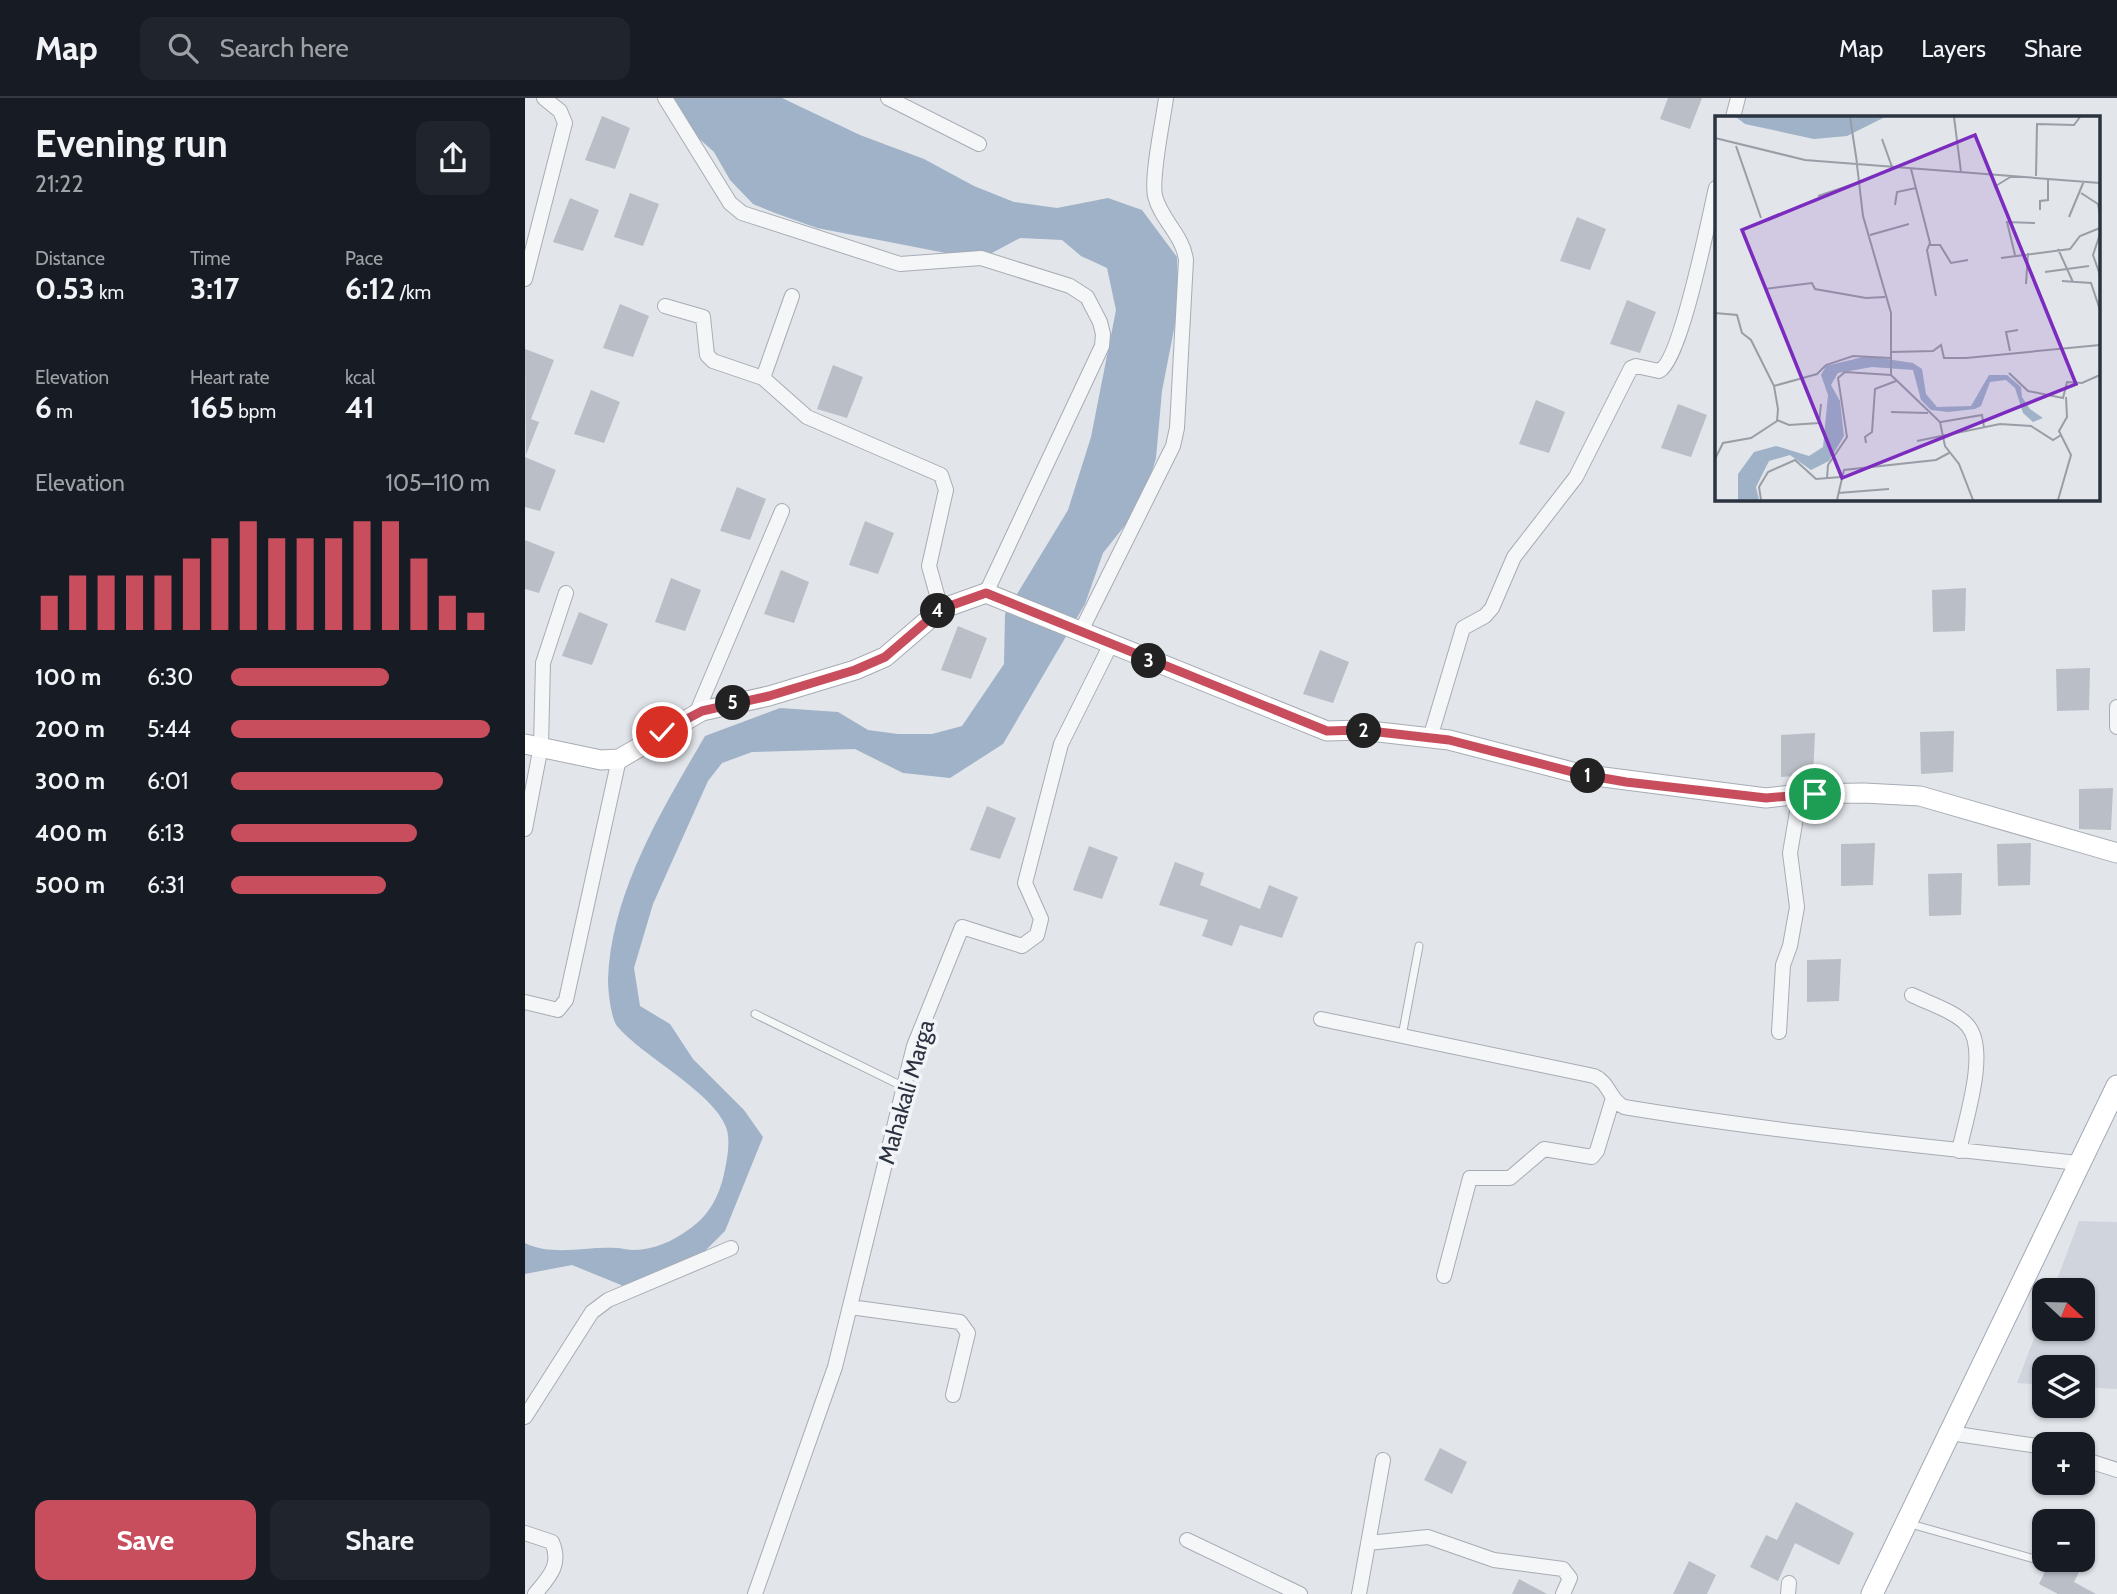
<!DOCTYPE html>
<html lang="en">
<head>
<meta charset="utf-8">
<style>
	:root { --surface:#171b24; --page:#20242c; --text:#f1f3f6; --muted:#9ea1a6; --line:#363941; --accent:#c84e5e }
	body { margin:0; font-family:Cabin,sans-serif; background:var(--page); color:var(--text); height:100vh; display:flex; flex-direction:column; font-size:26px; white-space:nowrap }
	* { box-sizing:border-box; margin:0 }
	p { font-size:23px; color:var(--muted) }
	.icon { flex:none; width:38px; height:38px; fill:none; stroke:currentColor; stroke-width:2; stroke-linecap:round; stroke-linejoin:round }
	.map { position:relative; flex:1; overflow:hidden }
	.details { display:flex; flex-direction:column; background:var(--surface); width:525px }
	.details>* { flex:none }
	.needle { width:46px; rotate:112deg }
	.tools { position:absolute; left:1507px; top:1180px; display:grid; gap:14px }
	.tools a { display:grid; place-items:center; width:63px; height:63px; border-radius:14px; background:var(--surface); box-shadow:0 2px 5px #0004; font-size:35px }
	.pin { position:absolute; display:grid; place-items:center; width:60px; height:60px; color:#fff; margin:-30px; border:4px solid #fff; border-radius:50%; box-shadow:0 2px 7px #0007 }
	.km { position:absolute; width:35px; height:35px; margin:-18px; border-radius:50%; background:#222; color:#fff; font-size:19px; line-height:35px; text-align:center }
	.round { display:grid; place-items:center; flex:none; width:74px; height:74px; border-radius:14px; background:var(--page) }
	.head { display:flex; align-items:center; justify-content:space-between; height:119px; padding:0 35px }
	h1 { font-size:38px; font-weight:800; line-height:52px }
	.metrics { display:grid; grid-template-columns:repeat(3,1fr); gap:10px; height:119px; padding:7px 35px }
	.metrics div { display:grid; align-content:center }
	.metrics b { font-size:30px; font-weight:800 }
	.metrics small { font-size:19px; font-weight:400 }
	.metrics p { font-size:19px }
	.chart { height:196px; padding:14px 35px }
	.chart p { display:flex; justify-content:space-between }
	.chart svg { width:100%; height:126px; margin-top:7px; stroke:var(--accent); stroke-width:6 }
	.button { display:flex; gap:14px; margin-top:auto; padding:14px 35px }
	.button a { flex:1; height:80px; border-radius:14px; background:var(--accent); color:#fff; font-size:28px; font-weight:800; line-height:80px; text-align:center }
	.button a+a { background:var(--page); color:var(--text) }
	ul { padding:0 35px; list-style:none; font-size:23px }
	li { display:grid; grid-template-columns:112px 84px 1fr; align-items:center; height:52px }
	li i { height:18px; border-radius:9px; background:var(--accent) }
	header { display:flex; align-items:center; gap:42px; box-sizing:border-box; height:98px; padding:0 35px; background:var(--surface); border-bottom:2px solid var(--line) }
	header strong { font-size:33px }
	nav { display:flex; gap:38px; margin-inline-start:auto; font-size:24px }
	.search { width:490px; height:63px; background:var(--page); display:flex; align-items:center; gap:18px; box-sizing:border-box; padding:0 24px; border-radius:14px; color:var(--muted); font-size:26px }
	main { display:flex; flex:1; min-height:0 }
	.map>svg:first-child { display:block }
	.built { fill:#d0d4dc }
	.water { fill:#9fb2c8 }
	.building { fill:#babec7 }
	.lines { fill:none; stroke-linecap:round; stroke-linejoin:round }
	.lane-casing { stroke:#a7acb4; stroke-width:9 }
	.street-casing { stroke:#a7acb4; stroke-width:16 }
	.secondary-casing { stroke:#a7acb4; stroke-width:21 }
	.primary-casing { stroke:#a2a9b5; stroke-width:23 }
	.lane { stroke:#f5f6f8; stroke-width:7 }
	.street { stroke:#f5f6f8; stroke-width:14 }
	.secondary { stroke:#fff; stroke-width:19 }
	.primary { stroke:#fff; stroke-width:21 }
	.route-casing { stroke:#fff; stroke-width:14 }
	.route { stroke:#c84e5e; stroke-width:9 }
	.labels { text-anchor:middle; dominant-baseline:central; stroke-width:7; stroke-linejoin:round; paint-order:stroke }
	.street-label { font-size:23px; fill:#2b3341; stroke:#f2f4f7 }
	.inset-road { fill:none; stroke:#999ea6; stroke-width:2 }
	.view { fill:#7b2cbf; fill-opacity:0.15; stroke:#7b2cbf; stroke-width:3.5 }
	.inset-edge { fill:none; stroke:#2b3341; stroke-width:3.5 }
</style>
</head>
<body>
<header>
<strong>Map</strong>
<div class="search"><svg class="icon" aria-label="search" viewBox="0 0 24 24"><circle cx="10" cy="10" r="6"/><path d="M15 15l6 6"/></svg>Search here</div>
<nav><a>Map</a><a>Layers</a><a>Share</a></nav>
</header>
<main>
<section class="details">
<div class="head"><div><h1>Evening run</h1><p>21:22</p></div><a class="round"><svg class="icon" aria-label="share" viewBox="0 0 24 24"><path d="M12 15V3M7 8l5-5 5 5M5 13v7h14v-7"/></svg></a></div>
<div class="metrics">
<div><p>Distance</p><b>0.53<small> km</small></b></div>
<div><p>Time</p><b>3:17</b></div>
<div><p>Pace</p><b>6:12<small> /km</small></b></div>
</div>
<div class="metrics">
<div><p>Elevation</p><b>6<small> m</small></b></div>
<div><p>Heart rate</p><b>165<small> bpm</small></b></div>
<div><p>kcal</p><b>41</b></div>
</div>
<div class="chart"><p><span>Elevation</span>105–110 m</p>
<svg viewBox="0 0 160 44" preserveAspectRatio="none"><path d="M5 44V32M15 44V25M25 44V25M35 44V25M45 44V25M55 44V19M65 44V12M75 44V6M85 44V12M95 44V12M105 44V12M115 44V6M125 44V6M135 44V19M145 44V32M155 44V38"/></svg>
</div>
<ul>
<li><b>100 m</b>6:30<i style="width:61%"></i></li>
<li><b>200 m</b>5:44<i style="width:100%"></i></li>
<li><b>300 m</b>6:01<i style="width:82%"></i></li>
<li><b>400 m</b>6:13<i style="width:72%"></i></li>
<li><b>500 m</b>6:31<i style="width:60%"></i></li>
</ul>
<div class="button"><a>Save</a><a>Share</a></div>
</section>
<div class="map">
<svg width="1592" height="1496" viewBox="0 0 1592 1496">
	<rect width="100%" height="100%" fill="#e2e5ea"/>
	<path class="built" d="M1554 1123 1592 1124V1291L1558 1289V1269H1519V1287L1492 1285 1519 1214V1230H1558V1192H1528Z"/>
	<path class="water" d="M140 0H257L335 37 399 61 449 88 489 104 532 110 583 100 617 112 652 159 653 185 650 226 637 293 631 360 617 406 578 455 560 506 478 646 425 680 378 675 330 651 227 654 197 665 183 683 128 806 109 870 115 908 145 926 168 961 219 1012 238 1039 200 1133 170 1163 101 1189 47 1167 0 1176V1145C30 1160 68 1146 99 1151 122 1155 145 1145 163 1132 183 1119 194 1099 199 1076 202 1063 206 1042 201 1029 187 993 117 958 92 928 86 920 83 893 83 882 86 794 137 712 180 638L255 610 313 614 343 632 373 636H407L437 628 479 566 480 516 543 412 566 339 591 212 582 170 556 158 537 142 495 140 465 156 431 157 292 130 250 115 228 106 205 82 189 54 162 30Z"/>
	<path class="building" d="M1143 0H1177L1165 31 1135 21Z
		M77 18 105 30 90 71 60 62Z
		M105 95 134 106 118 148 89 139Z
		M45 100 74 112 58 153 28 144Z
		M1052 119 1081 131 1065 172 1035 163Z
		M1102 202 1131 214 1115 255 1085 246Z
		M95 206 124 218 108 259 78 250Z
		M0 251 29 262 6 321 14 324 1 357Z
		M308 267 338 279 322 320 292 311Z
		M66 292 95 304 79 345 49 336Z
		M1011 302 1040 314 1024 355 994 346Z
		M1153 306 1182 317 1166 359 1136 350Z
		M0 359 31 372 15 413 0 409Z
		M212 389 241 401 225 442 195 433Z
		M340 423 369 435 353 476 324 467Z
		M0 442 30 454 14 495 0 491Z
		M256 472 284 484 269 525 239 516Z
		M146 480 176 492 160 533 130 524Z
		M1441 490 1440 533 1408 534 1407 492Z
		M54 514 83 526 67 567 37 558Z
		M433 528 462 540 446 581 416 572Z
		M795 552 824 564 808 605 778 596Z
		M1565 570 1564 612 1532 613 1531 571Z
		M1429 633 1428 674 1396 676 1395 634Z
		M1290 635 1288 677 1256 679V637Z
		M1588 690 1586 732 1554 731V691Z
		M462 708 491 720 475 761 445 752Z
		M1350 745 1348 787 1316 788V746Z
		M1506 745 1505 787 1473 788 1472 746Z
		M564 748 593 759 577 801 548 792Z
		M650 764 679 775 675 787 735 811 744 787 773 799 757 840 715 827 707 848 677 838 683 822 634 807Z
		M1437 775 1436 817 1404 818 1403 776Z
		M1316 861 1314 903 1282 904V862Z
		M915 1350 942 1364 927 1396 899 1382Z
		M1271 1404 1329 1435 1314 1467 1270 1445 1253 1483 1225 1469 1241 1437 1252 1442Z
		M1526 1461H1544L1557 1468 1549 1484 1571 1496H1533L1514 1486Z
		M1164 1463 1191 1477 1182 1496H1148Z
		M994 1481 1022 1496H987Z"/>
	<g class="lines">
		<g class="lane-casing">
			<path id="lane" d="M230 916 379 989
				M877 938 894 848
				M1382 1425 1513 1462"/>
		</g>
		<g class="street-casing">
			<path id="street" d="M140 0 205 105 217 115 375 166 456 160 545 188 562 199 575 224 578 236 577 248 461 495
				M363 0 454 46
				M1208 19 1213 0
				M0 181 40 25 35 13 19 0
				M140 208 178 219 182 257 188 263 238 280 282 319 416 377 421 392 404 468 416 511
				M238 280 267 198
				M555 535 648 348 652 330 661 162C658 137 636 122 630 98 626 78 638 23 641 0
				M1592 609V629
				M171 616 257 413
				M905 640 938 530 960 518 967 510 989 459 1051 379 1106 270 1111 268 1134 273C1156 263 1184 119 1191 90
				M0 731 16 648 18 565 41 495
				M1387 897C1403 905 1432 914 1443 928 1464 953 1440 1023 1434 1053
				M0 904 33 912 41 902 94 661
				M796 921 1069 978C1085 985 1084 1002 1099 1009 1250 1034 1401 1048 1553 1065
				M1254 934 1258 867 1265 848 1272 809 1265 755 1275 696
				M919 1178 945 1080H985L1019 1051 1067 1059 1072 1053 1088 1000
				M325 1209 435 1224 443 1235 428 1297
				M0 1319 67 1214 83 1202 206 1150
				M1425 1335 1519 1349
				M1558 1361 1592 1372
				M0 1435 27 1444C37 1467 24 1479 10 1496
				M662 1442 775 1496
				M843 1445 903 1439 969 1462 1038 1471 1045 1480 1038 1496
				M230 1496 310 1269 389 948 437 829 497 848 512 837 516 821 500 785 536 646 586 546
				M834 1496 858 1362
				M1263 1496 1264 1485"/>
		</g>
		<g class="secondary-casing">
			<path id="secondary" d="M0 646 76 662 94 661 177 613 244 598 330 572 360 559 416 511 461 495 802 633 836 632 924 642 1055 676 1241 700 1275 696 1339 695 1395 698 1592 755"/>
		</g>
		<g class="primary-casing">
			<path id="primary" d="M1347 1496 1592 988"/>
		</g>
		<use href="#lane" class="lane"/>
		<use href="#street" class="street"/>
		<use href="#secondary" class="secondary"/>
		<use href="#primary" class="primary"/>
	</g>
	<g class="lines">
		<g class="route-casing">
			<path id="route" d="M137 634 177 613 244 598 330 572 360 559 416 511 461 495 802 633 836 632 924 642 1055 676 1101 684 1241 700 1290 696"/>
		</g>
		<use href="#route" class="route"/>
	</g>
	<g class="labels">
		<g class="street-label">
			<text transform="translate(381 994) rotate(-74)">Mahakali Marga</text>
		</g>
	</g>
	<g transform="translate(1190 18)">
		<rect width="385" height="385" fill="#e2e5ea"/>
		<path d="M21 1H170L132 20 99 23 30 8ZM152 240 198 247 207 253 211 278 222 291 256 290 274 259H292L306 271 307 281 315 293 328 302 318 306 308 297 300 272 291 264 275 266 266 290 260 293 233 296 216 294 206 284 198 254 157 251 123 257 116 269 125 285 129 320 114 345 96 354 75 339 54 345 41 371 44 384H23V358L39 336 61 330 94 340 108 331 113 279 106 259 111 250Z" fill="#9fb2c8"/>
		<path class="inset-road" d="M135 1 142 47M239 1 246 56M0 22 90 44 385 67M167 23 177 51M21 30 46 102M142 49 148 100 176 197V259L225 306 230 330 244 348 258 384M196 53 215 127 212 134 221 180M321 60 322 8 359 9 365 1M279 71 297 60M366 77 383 88 385 99M103 80 145 66M180 89 182 76 201 72M325 94V85L333 84V64M354 101 369 65M385 118 378 139 385 159M155 119 194 108M215 129H225L236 147 253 144M343 133 358 166M300 139 292 106 320 107M286 142 355 133 365 120 385 112M330 156 374 150M347 165 376 167 385 194M311 168 313 137M50 173 97 167 100 173 151 182 170 181M0 197 22 199 27 217 36 224 59 270 63 293 62 305 36 322 8 327 0 343M295 235 291 216 303 214M176 236 218 235 226 229 229 242H251L385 229M294 257 313 275 348 282 352 266 367 267 385 259M59 270 102 258 111 249 138 240 175 242M176 296 213 297M62 304 74 309 104 307 106 288M226 306 267 299 269 311M202 325 285 308 316 310 338 324 346 319M151 327 150 321 157 316 160 273 181 265M112 362 113 349 132 321 123 262 130 256 176 259M123 377 174 373M46 384 44 371 53 356 80 344 101 363 126 361M122 384 129 354 221 344 234 337M343 384 356 339 344 315 352 301 351 281"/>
		<path class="view" d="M260 19 361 268 127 362 27 114Z"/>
		<rect width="385" height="385" class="inset-edge"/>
	</g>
</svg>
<div class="tools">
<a><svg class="needle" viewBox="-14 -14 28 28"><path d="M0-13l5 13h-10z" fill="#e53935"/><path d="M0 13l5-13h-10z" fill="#9ea1a6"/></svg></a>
<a><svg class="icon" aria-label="layers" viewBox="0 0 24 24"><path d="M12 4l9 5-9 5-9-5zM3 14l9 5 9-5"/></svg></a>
<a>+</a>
<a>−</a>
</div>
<div class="pin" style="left:1290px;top:696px;background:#1e9e55"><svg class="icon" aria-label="arrive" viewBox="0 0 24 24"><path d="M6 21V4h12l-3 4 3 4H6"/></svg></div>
<div class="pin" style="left:137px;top:634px;background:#d93025"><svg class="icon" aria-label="check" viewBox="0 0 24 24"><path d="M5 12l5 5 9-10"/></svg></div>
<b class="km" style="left:1063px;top:678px">1</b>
<b class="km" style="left:839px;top:633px">2</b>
<b class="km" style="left:624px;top:563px">3</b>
<b class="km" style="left:413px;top:513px">4</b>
<b class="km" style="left:208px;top:605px">5</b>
</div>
</main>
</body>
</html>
